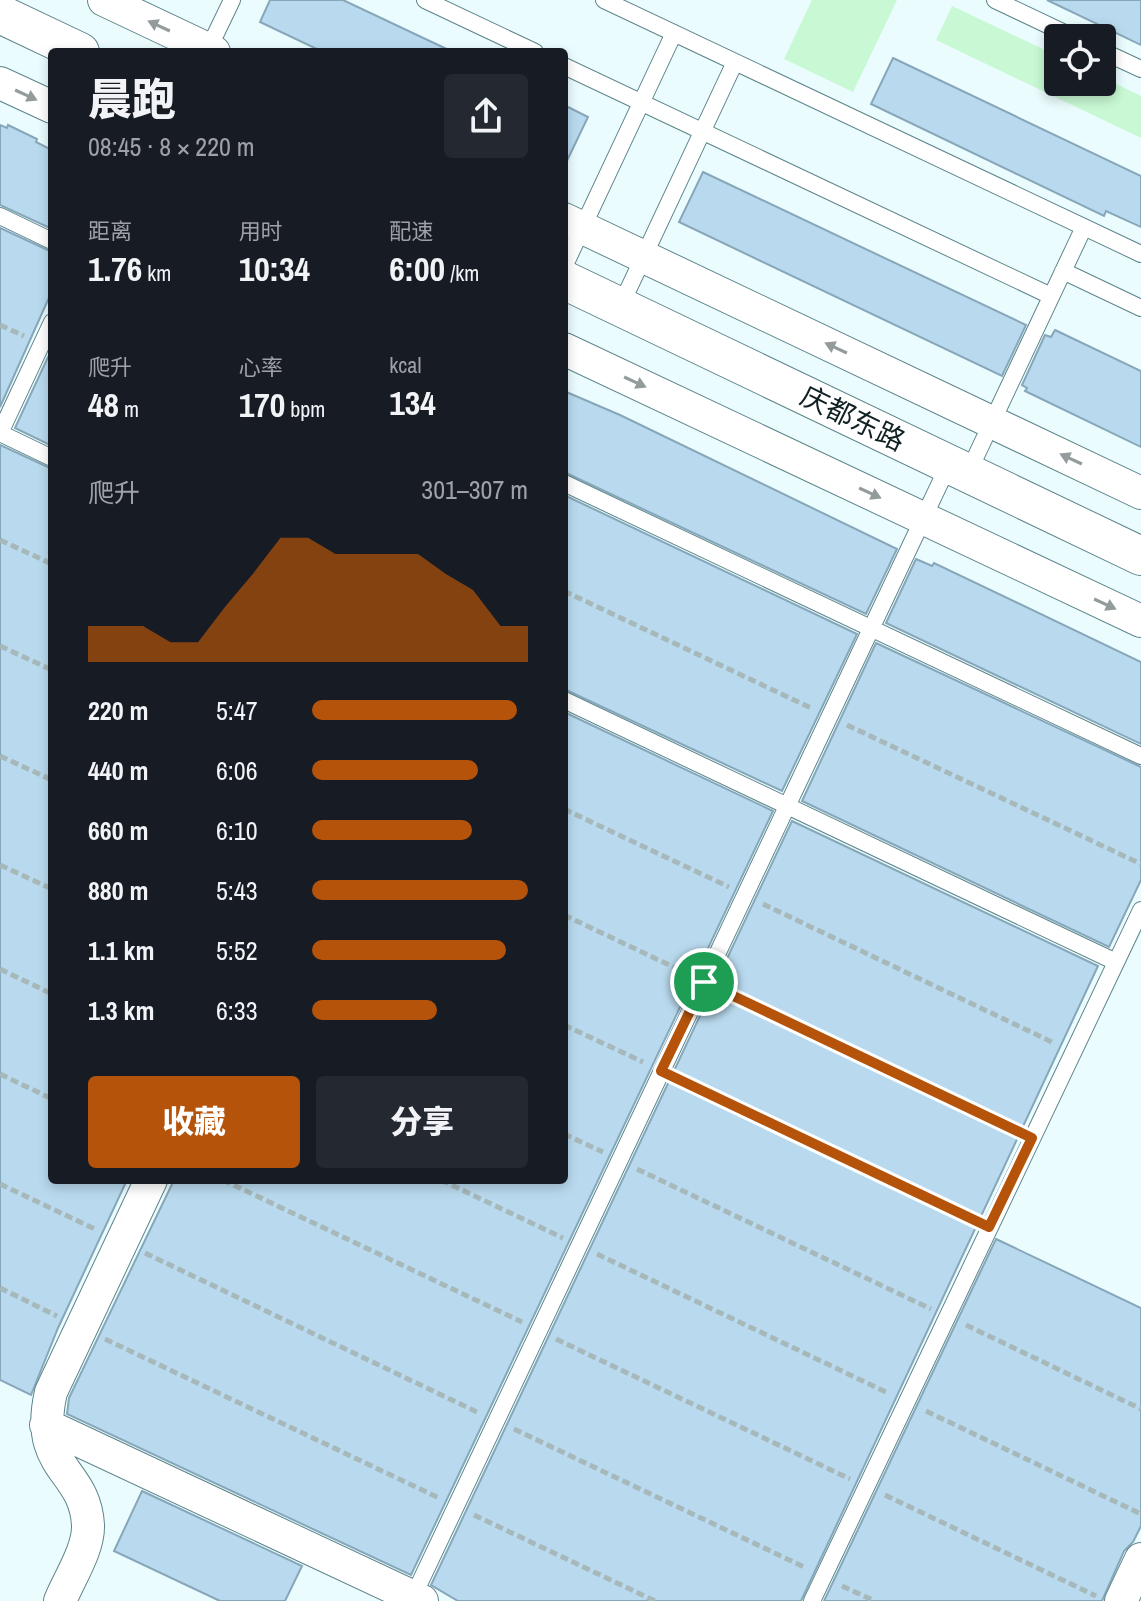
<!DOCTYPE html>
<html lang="zh">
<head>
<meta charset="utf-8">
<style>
	:root { --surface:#171b24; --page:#242831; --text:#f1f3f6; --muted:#9ea1a6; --accent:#b45309 }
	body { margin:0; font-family:"Archivo Narrow","Noto Sans SC",sans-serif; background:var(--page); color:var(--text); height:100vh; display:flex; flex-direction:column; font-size:30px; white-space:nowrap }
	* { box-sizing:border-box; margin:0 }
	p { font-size:26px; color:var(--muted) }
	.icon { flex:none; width:44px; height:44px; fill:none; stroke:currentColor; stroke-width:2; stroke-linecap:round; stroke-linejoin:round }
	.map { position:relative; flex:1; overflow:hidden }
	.sheet { position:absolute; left:48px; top:48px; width:520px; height:1136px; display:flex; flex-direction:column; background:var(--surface); border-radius:8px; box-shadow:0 4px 12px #0003 }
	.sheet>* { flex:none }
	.fabs { position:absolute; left:1044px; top:24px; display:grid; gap:16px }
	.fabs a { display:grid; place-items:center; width:72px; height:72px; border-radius:8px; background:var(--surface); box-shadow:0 4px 12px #0003; font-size:40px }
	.pin { position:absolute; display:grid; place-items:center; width:68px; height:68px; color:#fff; margin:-34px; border:4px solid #fff; border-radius:50%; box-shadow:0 2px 8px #0007 }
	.round { display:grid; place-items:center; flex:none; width:84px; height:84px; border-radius:8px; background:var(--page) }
	.overview { display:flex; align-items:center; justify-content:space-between; height:136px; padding:0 40px }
	h1 { font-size:44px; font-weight:800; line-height:60px }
	.figures { display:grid; grid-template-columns:repeat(3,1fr); gap:12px; height:136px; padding:8px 40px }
	.figures div { display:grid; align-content:center }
	.figures b { font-size:34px; font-weight:800 }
	.figures small { font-size:22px; font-weight:400 }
	.figures p { font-size:22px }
	.chart { height:224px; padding:16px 40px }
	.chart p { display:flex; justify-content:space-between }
	.chart svg { width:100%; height:144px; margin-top:8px; fill:var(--accent); opacity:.7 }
	.action { display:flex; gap:16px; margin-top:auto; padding:16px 40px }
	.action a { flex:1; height:92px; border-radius:8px; background:var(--accent); color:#fff; font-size:32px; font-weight:800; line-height:92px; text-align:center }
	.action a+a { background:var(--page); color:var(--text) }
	ul { padding:0 40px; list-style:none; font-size:26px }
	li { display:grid; grid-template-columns:128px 96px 1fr; align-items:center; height:60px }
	li i { height:20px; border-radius:10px; background:var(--accent) }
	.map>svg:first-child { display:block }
	.green { fill:#c8f9d4 }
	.building { fill:#b9daee; stroke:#86a6b9; stroke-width:2 }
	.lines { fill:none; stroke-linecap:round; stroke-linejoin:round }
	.service-casing { stroke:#5e858b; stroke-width:18 }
	.minor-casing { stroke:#5e858b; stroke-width:34 }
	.tertiary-casing { stroke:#5e858b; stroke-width:40 }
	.path { stroke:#a7b8ba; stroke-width:5; stroke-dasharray:8 4; stroke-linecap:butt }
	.service { stroke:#fff; stroke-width:16 }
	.minor { stroke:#fff; stroke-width:32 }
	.tertiary { stroke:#fff; stroke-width:38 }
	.oneway { fill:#939b9c }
	.route-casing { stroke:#fff; stroke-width:16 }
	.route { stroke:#b45309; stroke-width:10 }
	.labels { text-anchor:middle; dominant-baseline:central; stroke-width:6; stroke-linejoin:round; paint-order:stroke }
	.street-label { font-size:28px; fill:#102023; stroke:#fff }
</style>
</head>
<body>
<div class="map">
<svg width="1141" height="1601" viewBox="0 0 1141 1601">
	<rect width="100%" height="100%" fill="#ebfcfe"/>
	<path class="green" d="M812 0H897L853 92 784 59Z
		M952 6 1058 56V82H1102V77L1141 96V138L936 40Z"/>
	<path class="building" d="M270 0H343L453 52H323L260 22Z
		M1047 0H1141V45Z
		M893 58 1141 176V227L1106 211 1104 216 871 104Z
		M564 105 588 117 564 167Z
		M0 125 7 128 8 125 37 139 36 142 52 150V229L0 205Z
		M703 172 1026 325 1002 376 679 222Z
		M0 228 52 252V291L0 407Z
		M1055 330 1141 371V447L1025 391 1027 388 1022 385 1045 335 1051 337Z
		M48 357 52 359V446L15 428Z
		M564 391 620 415 897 549 866 614 564 472Z
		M0 445 52 469V1180H127L58 1328 31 1395 0 1380Z
		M564 495 857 634 782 791 564 689Z
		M916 559 932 566 934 563 1141 662V744L886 623Z
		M876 643 1141 767V880L1109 947 802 801Z
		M564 712 773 811 411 1575 67 1414 69 1398 174 1180H564Z
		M792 821 1098 966 801 1601H458L431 1585Z
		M996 1239 1141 1308V1526L1133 1542 1124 1551 1102 1601H824Z
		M142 1491 302 1566 285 1601H220L114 1551Z"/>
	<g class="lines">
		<g class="service-casing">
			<path id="service" d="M425 0 535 52
				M604 0 1141 254
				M995 0 1075 38
				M1102 51 1141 69
				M207 52 232 0
				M564 66 1051 296
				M0 216 52 241
				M564 267 674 33
				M1063 271 1141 308
				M620 307 735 62
				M0 433 52 322
				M0 433 52 458
				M968 473 1084 227
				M564 483 1141 756
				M564 700 1116 962
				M413 1597 949 464
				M812 1601 1141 910"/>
		</g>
		<g class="minor-casing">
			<path id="minor" d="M104 0 214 52
				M0 83 52 107
				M564 219 1141 493
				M564 349 1141 621
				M46 1425 422 1601
				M60 1601C69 1579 89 1549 88 1525 85 1468 33 1470 51 1392L151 1180
				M1121 1601 1141 1559"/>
		</g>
		<g class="tertiary-casing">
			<path id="tertiary" d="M0 14 80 52
				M564 280 1141 556"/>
		</g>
		<path class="path" d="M0 325 24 336
			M0 540 52 564
			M564 591 813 709
			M0 646 52 670
			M847 725 1141 864
			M0 756 52 780
			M564 809 729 887
			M0 865 52 889
			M763 904 1054 1043
			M564 915 686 973
			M0 969 52 994
			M720 989 1014 1130
			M564 1025 643 1062
			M0 1074 52 1099
			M680 1080 971 1219
			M564 1134 603 1152
			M637 1169 931 1309
			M223 1180 522 1322
			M441 1180 563 1238
			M0 1184 97 1230
			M145 1253 479 1413
			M597 1254 888 1393
			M0 1288 57 1316
			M966 1325 1141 1409
			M105 1339 439 1498
			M556 1339 850 1479
			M926 1411 1141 1514
			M514 1429 804 1567
			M885 1495 1096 1596
			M474 1515 655 1601
			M842 1586 875 1601"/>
		<use href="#service" class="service"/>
		<use href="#minor" class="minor"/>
		<use href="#tertiary" class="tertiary"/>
	</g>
	<defs><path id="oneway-solid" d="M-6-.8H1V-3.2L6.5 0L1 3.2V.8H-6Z" transform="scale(2)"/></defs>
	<g class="oneway">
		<use href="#oneway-solid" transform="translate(159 26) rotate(-155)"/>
		<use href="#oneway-solid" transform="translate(26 95) rotate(25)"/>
		<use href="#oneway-solid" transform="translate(836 348) rotate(-155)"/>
		<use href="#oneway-solid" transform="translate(635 382) rotate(25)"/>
		<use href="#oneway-solid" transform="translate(1071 459) rotate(-155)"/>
		<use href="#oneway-solid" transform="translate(870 493) rotate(25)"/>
		<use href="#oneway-solid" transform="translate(1105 604) rotate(25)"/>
	</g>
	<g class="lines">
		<g class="route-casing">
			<path id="route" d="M704 982 1032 1138 989 1227 661 1071Z"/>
		</g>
		<use href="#route" class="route"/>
	</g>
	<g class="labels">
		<g class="street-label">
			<text transform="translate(853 418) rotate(26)">庆都东路</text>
		</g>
	</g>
</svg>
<div class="fabs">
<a><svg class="icon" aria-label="locate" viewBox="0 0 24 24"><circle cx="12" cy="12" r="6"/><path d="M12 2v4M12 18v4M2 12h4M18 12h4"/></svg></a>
</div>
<div class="pin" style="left:704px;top:982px;background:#1e9e55"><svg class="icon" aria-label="arrive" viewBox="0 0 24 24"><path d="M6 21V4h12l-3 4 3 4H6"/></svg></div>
<section class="sheet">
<div class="overview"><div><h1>晨跑</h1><p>08:45 · 8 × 220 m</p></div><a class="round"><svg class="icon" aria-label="share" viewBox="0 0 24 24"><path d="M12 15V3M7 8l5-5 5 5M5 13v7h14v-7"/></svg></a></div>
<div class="figures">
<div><p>距离</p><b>1.76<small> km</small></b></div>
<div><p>用时</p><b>10:34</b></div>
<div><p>配速</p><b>6:00<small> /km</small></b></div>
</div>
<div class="figures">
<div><p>爬升</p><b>48<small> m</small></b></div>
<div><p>心率</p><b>170<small> bpm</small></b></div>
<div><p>kcal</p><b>134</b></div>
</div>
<div class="chart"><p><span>爬升</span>301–307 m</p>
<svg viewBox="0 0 160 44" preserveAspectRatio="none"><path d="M0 44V33L10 33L20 33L30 38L40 38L50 27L60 17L70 6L80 6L90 11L100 11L110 11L120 11L130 17L140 22L150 33L160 33V44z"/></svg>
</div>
<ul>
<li><b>220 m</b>5:47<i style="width:95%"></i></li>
<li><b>440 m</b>6:06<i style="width:77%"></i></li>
<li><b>660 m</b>6:10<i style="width:74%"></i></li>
<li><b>880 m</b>5:43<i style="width:100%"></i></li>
<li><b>1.1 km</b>5:52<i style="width:90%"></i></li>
<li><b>1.3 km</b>6:33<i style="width:58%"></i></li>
</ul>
<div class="action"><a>收藏</a><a>分享</a></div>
</section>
</div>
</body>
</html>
